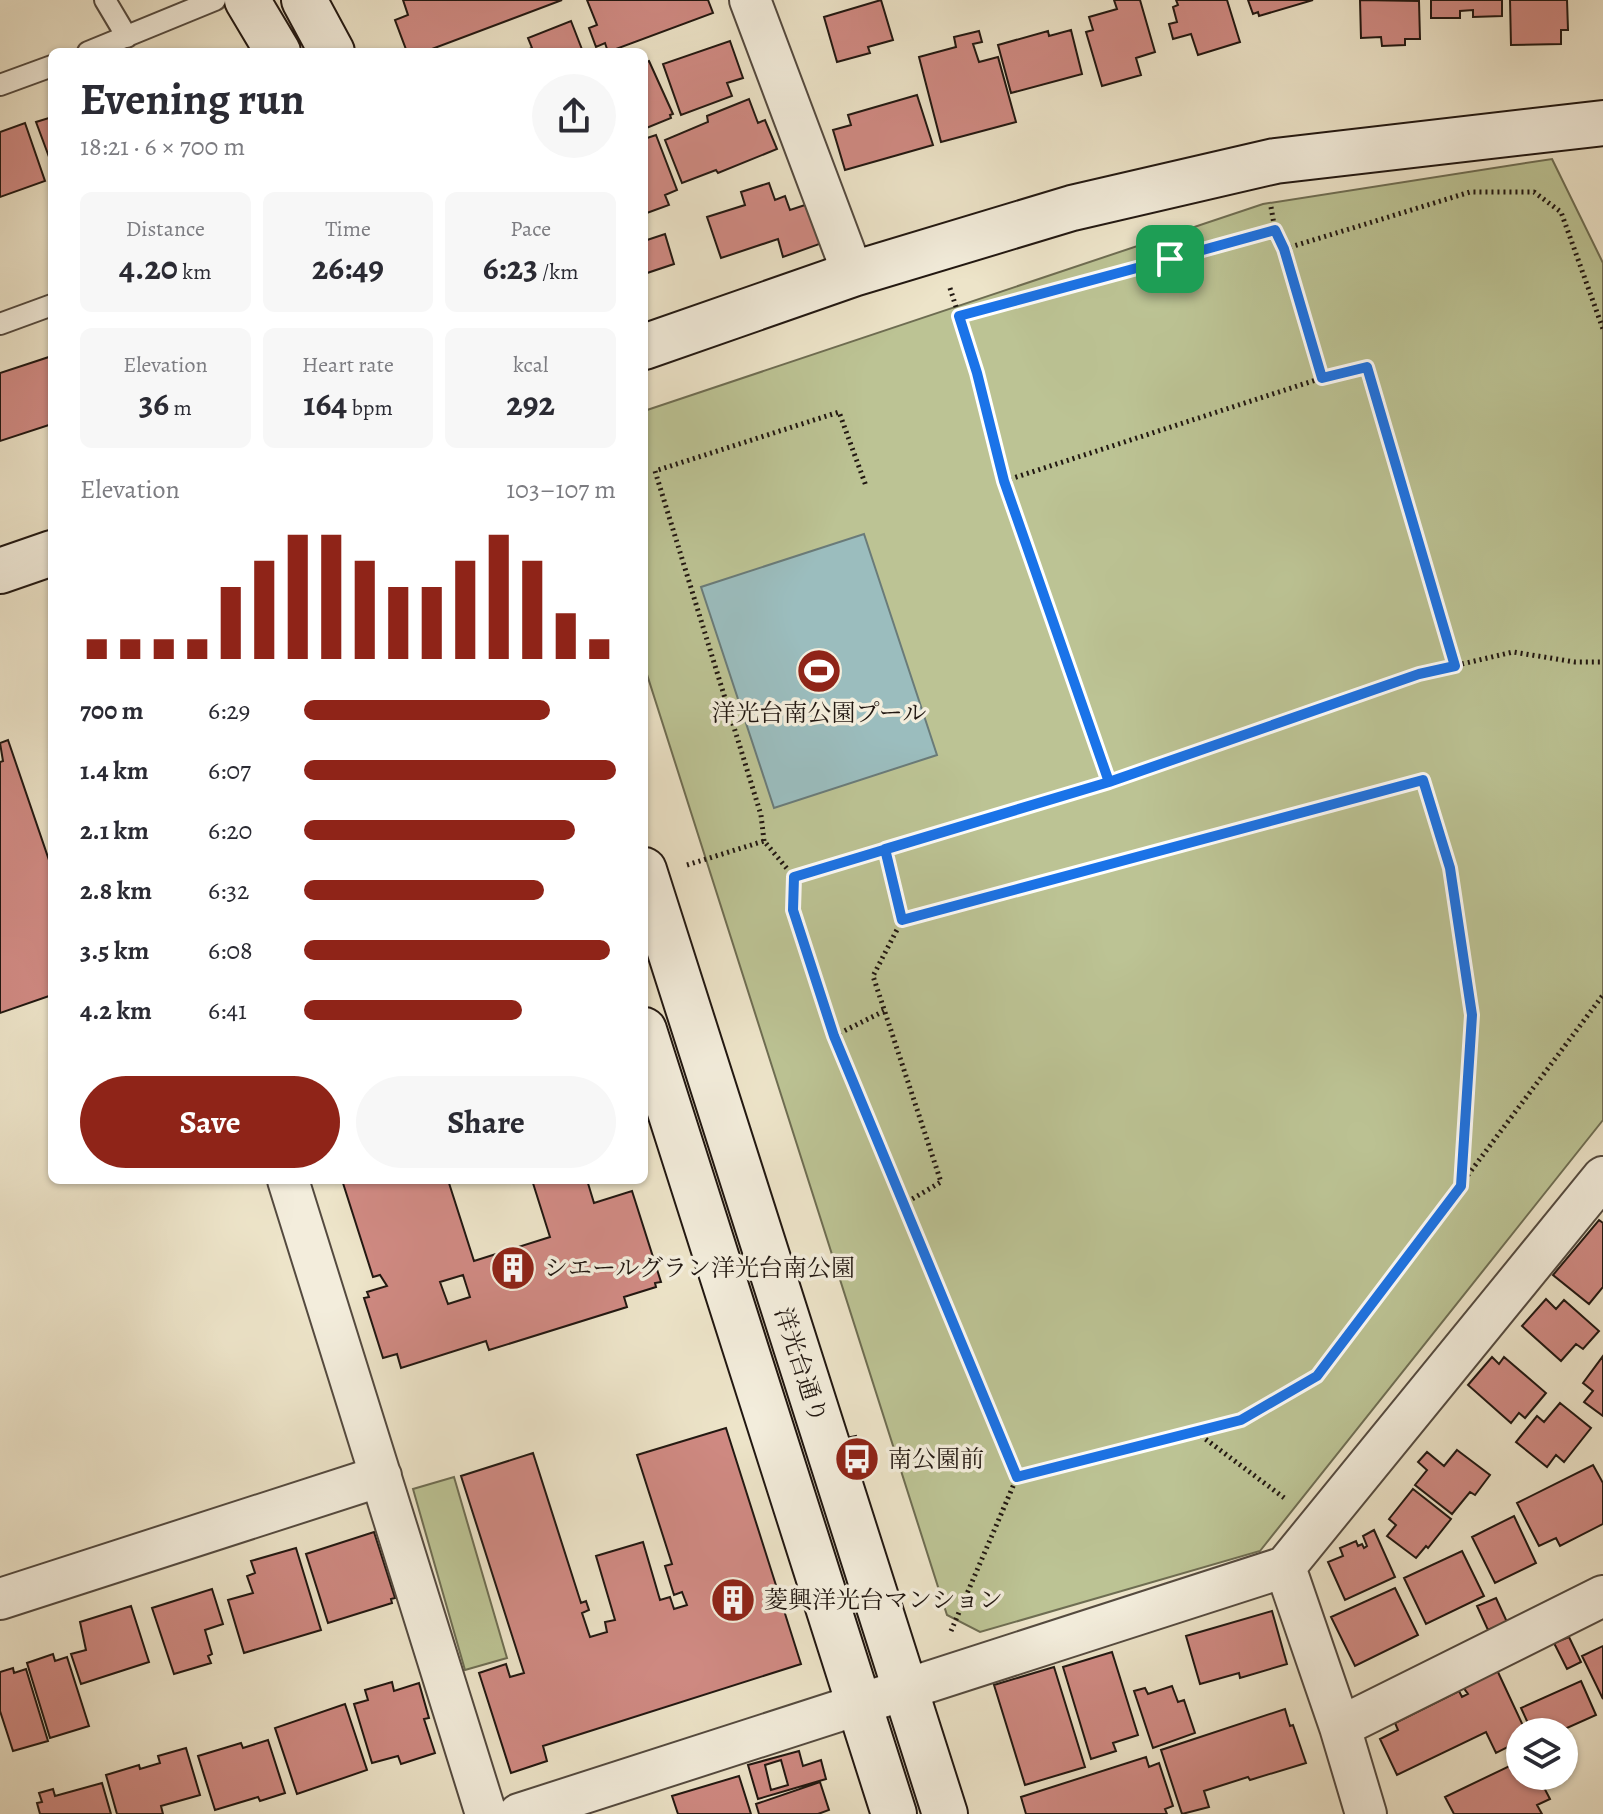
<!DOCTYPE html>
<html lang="en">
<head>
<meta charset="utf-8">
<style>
	:root { --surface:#fff; --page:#f7f7f7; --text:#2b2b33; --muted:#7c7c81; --accent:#8f2418 }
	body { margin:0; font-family:Alegreya,"Noto Serif JP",serif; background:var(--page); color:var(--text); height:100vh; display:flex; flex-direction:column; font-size:30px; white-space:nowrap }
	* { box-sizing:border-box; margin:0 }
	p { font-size:26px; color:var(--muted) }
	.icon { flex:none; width:44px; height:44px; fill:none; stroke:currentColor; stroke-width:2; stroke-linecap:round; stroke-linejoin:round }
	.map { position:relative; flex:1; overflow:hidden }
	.sheet { position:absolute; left:48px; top:48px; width:600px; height:1136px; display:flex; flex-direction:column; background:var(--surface); border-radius:12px; box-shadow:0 2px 6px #0004 }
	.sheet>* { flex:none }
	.buttons { position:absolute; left:1506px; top:1718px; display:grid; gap:16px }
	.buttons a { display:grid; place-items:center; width:72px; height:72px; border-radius:50%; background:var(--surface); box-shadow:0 2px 6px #0004; font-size:40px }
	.pin { position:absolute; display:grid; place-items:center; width:68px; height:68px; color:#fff; margin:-34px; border-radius:16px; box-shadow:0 4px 12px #0006 }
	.round { display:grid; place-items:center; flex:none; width:84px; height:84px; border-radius:42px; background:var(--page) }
	.overview { display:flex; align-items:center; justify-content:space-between; height:136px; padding:0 32px }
	h1 { font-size:44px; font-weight:700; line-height:60px }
	.metrics { display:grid; grid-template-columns:repeat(3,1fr); gap:12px; height:136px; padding:8px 32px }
	.metrics div { display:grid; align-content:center; border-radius:12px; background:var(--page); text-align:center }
	.metrics b { font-size:34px; font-weight:700 }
	.metrics small { font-size:22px; font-weight:400 }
	.metrics p { font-size:22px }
	.chart { height:224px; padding:16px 32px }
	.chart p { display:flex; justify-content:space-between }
	.chart svg { width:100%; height:144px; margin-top:8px; stroke:var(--accent); stroke-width:6 }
	.cta { display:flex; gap:16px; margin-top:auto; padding:16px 32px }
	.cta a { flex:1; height:92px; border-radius:48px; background:var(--accent); color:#fff; font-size:32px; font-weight:700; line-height:92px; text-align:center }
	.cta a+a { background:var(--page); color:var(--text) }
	ul { padding:0 32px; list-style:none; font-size:26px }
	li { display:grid; grid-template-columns:128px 96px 1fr; align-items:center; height:60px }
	li i { height:20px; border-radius:10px; background:var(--accent) }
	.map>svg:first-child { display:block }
	.green { fill:#bcc394; stroke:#6e6d52; stroke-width:2 }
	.water { fill:#9bbdbe; stroke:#6a7b79; stroke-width:2 }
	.building { fill:#d08a83; stroke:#211711; stroke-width:2; fill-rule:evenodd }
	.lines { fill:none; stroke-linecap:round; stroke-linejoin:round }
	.lane-casing { stroke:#544a3f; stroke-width:24 }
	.street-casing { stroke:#544a3f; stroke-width:44 }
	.secondary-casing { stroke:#211711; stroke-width:48 }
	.path { stroke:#211711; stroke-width:5; stroke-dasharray:2 4; stroke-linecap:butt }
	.lane { stroke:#f3eddc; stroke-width:20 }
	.street { stroke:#f3eddc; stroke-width:40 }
	.secondary { stroke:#f3eddc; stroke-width:44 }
	.route-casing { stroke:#fff; stroke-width:16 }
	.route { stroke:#1a73e8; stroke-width:10 }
	.labels { text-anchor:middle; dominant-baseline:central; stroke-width:7; stroke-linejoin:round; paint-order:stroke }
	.poi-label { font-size:24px; fill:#211711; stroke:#f3eddc; text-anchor:start }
	.street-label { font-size:24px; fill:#211711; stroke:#f3eddc }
</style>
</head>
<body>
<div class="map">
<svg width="1603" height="1814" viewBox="0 0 1603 1814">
	<rect width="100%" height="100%" fill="#ede4c9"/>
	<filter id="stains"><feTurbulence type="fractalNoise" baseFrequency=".0025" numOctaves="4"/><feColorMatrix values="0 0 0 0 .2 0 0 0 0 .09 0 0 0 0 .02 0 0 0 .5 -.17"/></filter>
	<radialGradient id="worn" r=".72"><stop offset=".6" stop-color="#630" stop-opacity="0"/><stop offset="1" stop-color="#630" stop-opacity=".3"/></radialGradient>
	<path class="green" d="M1552 159 1603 263V1120L1260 1551 980 1632 947 1615 644 665V411L1263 204Z
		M454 1477 507 1658 465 1670 413 1489Z"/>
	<path class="water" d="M864 534 937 755 774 808 701 587Z"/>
	<path class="building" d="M403 0H562L424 52H407L395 20 408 15Z
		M587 0H708L713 13 608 52 605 43 596 47 589 28 597 25Z
		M881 0 893 40 868 47 870 53 837 62 824 17Z
		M1114 0H1140L1155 52 1136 58 1141 75 1102 86 1086 32 1093 30 1089 17 1117 9Z
		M1176 0H1227L1240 42 1198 55 1191 34 1173 39 1169 24 1177 22 1173 7 1178 5Z
		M1248 0H1313L1259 16 1258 12 1253 14Z
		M1360 0 1419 1 1420 39H1405V45L1382 46 1381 37 1361 38Z
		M1431 0H1502V16L1473 17V10L1460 11V18H1431Z
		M1510 0H1567L1568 30H1561V44L1511 45Z
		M571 21 583 52H522L532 48 528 38Z
		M1071 30 1082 74 1011 93 998 45 1048 31 1049 36Z
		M979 31 982 42 973 44 979 62 998 57 1016 122 941 142 919 57 956 47 954 37Z
		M730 41 743 78 727 83 732 96 681 115 663 64Z
		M649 61 673 114 670 115 671 118 644 129V63Z
		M917 95 933 145 845 170 833 130 851 125 848 115Z
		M749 99 758 123 765 120 777 149 718 173 716 170 682 183 665 140 708 122 707 116Z
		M52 117V165L36 122Z
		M25 123 45 181 0 197V132Z
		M656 135 677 190 665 195 669 205 644 214V139Z
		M769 183 775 200 785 196 790 210 811 203 825 242 783 257 778 239 721 258 707 217 745 205 741 192Z
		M665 234 674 264 644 274V241Z
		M52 356V424L0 441V373Z
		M8 740 52 869V995L0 1013V762L3 761 0 743Z
		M342 1180H448L474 1261 550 1237 532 1180H587L594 1203 632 1191 661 1282 655 1283 656 1287 624 1297 627 1307 489 1350 486 1341 401 1368 397 1354 383 1358 364 1298 369 1297 367 1292 387 1286 380 1275 373 1277ZM463 1275 470 1297 448 1304 440 1282Z
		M1599 1220 1603 1223V1287L1589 1304 1553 1275Z
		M1546 1299 1556 1309 1564 1300 1599 1331 1583 1349 1576 1344 1561 1361 1522 1326Z
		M1603 1356V1416L1584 1402 1593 1391 1583 1383Z
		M1492 1357 1499 1364 1504 1357 1546 1393 1525 1418 1519 1413 1511 1423 1468 1385Z
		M1560 1403 1591 1428 1564 1462 1556 1455 1547 1467 1516 1442 1537 1416 1544 1422Z
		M726 1428 801 1664 543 1746 547 1761 511 1773 479 1673 506 1664 510 1677 524 1673 461 1476 533 1453 581 1603 586 1601 589 1610 582 1613 590 1637 607 1632 605 1622 615 1620 596 1556 643 1542 660 1600 670 1597 674 1609 687 1605 682 1592 674 1595 665 1566 672 1564 637 1455Z
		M856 1436 863 1458 853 1461 846 1438Z
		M1457 1450 1490 1475 1475 1495 1470 1492 1452 1514 1415 1485 1427 1470 1418 1462 1427 1452 1444 1466Z
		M1593 1465 1603 1483V1524L1560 1546 1556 1538 1539 1546 1517 1503Z
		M1413 1489 1451 1519 1428 1548 1426 1546 1416 1558 1387 1536 1396 1525 1389 1519Z
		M1514 1516 1536 1563 1495 1583 1472 1537Z
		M1374 1530 1395 1577 1345 1600 1328 1562 1343 1556 1340 1548 1356 1541 1358 1546 1362 1544 1364 1548 1367 1546 1363 1536Z
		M374 1532 395 1598 391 1599 392 1603 328 1623 306 1554Z
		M296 1548 321 1630 244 1653 228 1600 253 1593 247 1576 255 1573 251 1561Z
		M1462 1551 1484 1596 1426 1624 1404 1578Z
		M1395 1588 1418 1635 1355 1666 1331 1617Z
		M212 1589 223 1624 205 1630 212 1654 208 1656 211 1663 174 1674 152 1608Z
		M1496 1598 1507 1622 1488 1630 1477 1606Z
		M131 1606 149 1662 81 1684 71 1654 86 1650 80 1622Z
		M1272 1611 1287 1664 1240 1678 1239 1673 1200 1684 1186 1636Z
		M1569 1637 1581 1662 1567 1669 1554 1643Z
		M1603 1646V1699L1582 1656Z
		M1112 1652 1138 1735 1113 1743 1116 1751 1091 1759 1063 1667Z
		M53 1654 55 1661 67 1657 89 1726 50 1738 27 1663Z
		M1054 1667 1085 1767 1025 1785 994 1685Z
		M13 1668 14 1673 26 1669 48 1741 13 1751 0 1711V1672Z
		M1497 1670 1526 1732H1520V1741L1496 1753 1486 1732 1397 1775 1380 1739 1398 1730 1395 1723 1459 1691 1462 1697 1468 1694 1463 1687Z
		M1581 1681 1596 1715 1558 1732H1532L1521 1708Z
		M392 1682 394 1691 419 1683 429 1718 424 1719 435 1753 401 1764 398 1756 372 1763 354 1704 368 1700 365 1690Z
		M1172 1686 1178 1702 1184 1700 1195 1733 1153 1748 1134 1691 1145 1688 1148 1694Z
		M345 1704 367 1770 297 1794 275 1728Z
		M1285 1709 1290 1726 1293 1725 1306 1763 1250 1780 1248 1777 1204 1791 1209 1807 1182 1814 1161 1750Z
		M268 1740 285 1793 260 1801 258 1797 215 1810 198 1756 241 1743 243 1748Z
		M186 1748 200 1795 161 1806 163 1814H117L106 1775 139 1765 140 1769 160 1763 158 1756Z
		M799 1751 803 1766 821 1760 826 1779 758 1799 748 1765ZM781 1760 788 1785 771 1790 765 1765Z
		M1146 1757 1149 1767 1159 1763 1173 1806 1165 1809 1167 1814H1026L1021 1797Z
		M1520 1761V1776H1538L1550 1799 1537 1805 1542 1814H1454L1445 1797Z
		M739 1776 751 1814H678L672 1796Z
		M820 1782 829 1810 818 1814H759L756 1804Z
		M102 1783 111 1814H40L37 1803 42 1802 39 1793 53 1789 55 1796Z"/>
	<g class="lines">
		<g class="lane-casing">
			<path id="lane" d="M105 0 127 37
				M88 52 215 0
				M0 85 52 66
				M0 324 52 305"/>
		</g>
		<g class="street-casing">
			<path id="street" d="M750 0 853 274
				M288 1180 486 1814
				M1285 1567 1340 1727 1366 1814
				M0 1599 381 1476
				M1340 1727 1603 1596
				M519 1814 1285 1567 1603 1177"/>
		</g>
		<g class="secondary-casing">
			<path id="secondary" d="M247 0 278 52
				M304 0 332 52
				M644 347 853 274 1072 208 1275 161 1603 123
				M0 571 52 553
				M644 870 945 1814
				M644 1030 894 1814"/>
		</g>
		<path class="path" d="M1271 207 1275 230 1284 249 1322 378
			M1284 249 1470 192H1534L1561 212 1603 329
			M950 288 977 373 1004 481 1109 782
			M959 316 1275 230
			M1004 481 1322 378 1367 367 1455 666
			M764 841 761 815 655 471 839 412 866 486
			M885 849 902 920
			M687 865 764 841 794 877
			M834 1036 884 1011
			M902 1205 941 1182 873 976 902 920 1423 780 1450 868 1472 1015 1461 1186
			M1196 1432 1287 1500
			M1017 1477 1241 1420 1317 1376 1603 995
			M951 1631 1017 1477 834 1036 793 910 794 877 1109 782 1419 674 1513 652 1575 662H1603"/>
		<use href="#lane" class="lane"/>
		<use href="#street" class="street"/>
		<use href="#secondary" class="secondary"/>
	</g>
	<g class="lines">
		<g class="route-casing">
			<path id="route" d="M1170 259 959 316 977 373 1004 481 1109 782 794 877 793 910 834 1036 1017 1477 1241 1420 1317 1376 1461 1186 1472 1015 1450 868 1423 780 902 920 885 849 1109 782 1419 674 1455 666 1367 367 1322 378 1284 249 1275 230 1170 259"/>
		</g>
		<use href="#route" class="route"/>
	</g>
	<defs>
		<g id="stadium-disc" transform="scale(2.3)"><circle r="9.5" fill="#8f2418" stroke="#f3eddc"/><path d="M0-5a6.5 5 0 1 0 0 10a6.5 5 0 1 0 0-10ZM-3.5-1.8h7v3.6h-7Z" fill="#fff"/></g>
		<g id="building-disc" transform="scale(2.3)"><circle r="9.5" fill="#8f2418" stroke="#f3eddc"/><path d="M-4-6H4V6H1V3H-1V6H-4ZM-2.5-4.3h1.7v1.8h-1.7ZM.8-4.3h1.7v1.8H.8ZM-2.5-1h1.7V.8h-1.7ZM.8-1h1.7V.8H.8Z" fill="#fff"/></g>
		<g id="bus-disc" transform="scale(2.3)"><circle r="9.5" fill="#8f2418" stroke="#f3eddc"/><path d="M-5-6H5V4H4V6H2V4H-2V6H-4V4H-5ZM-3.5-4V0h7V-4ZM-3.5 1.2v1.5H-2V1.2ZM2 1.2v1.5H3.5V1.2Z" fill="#fff"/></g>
	</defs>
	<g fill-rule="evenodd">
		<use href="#stadium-disc" x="819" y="671"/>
		<use href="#building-disc" x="513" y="1268"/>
		<use href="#bus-disc" x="857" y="1459"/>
		<use href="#building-disc" x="733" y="1600"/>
	</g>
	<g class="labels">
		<g class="poi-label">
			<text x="819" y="713" text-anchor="middle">洋光台南公園プール</text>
			<text x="544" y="1268">シエールグラン洋光台南公園</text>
			<text x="888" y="1459">南公園前</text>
			<text x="764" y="1600">菱興洋光台マンション</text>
		</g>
		<g class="street-label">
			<text transform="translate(801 1365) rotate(72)">洋光台通り</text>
		</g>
	</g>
	<rect width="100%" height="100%" filter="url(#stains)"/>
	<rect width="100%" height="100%" fill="url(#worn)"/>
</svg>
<div class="buttons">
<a><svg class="icon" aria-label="layers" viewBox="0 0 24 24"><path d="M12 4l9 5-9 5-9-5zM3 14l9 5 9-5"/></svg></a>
</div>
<div class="pin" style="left:1170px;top:259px;background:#1e9e55"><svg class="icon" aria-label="arrive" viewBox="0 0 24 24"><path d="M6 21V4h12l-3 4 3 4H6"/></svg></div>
<section class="sheet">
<div class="overview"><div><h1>Evening run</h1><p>18:21 · 6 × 700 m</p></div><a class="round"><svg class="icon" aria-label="share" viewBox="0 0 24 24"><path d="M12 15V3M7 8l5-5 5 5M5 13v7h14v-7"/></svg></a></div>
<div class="metrics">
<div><p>Distance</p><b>4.20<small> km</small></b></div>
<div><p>Time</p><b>26:49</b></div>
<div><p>Pace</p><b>6:23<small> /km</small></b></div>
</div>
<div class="metrics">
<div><p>Elevation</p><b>36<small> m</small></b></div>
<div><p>Heart rate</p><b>164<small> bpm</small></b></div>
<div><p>kcal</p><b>292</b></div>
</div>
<div class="chart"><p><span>Elevation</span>103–107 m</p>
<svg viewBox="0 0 160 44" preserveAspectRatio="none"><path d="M5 44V38M15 44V38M25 44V38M35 44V38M45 44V22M55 44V14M65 44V6M75 44V6M85 44V14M95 44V22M105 44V22M115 44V14M125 44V6M135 44V14M145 44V30M155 44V38"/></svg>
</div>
<ul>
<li><b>700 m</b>6:29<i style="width:79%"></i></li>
<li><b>1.4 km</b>6:07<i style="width:100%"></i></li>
<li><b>2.1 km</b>6:20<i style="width:87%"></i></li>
<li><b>2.8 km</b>6:32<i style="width:77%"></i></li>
<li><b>3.5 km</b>6:08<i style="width:98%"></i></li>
<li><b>4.2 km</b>6:41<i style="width:70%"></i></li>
</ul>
<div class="cta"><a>Save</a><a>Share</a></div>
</section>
</div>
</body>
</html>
